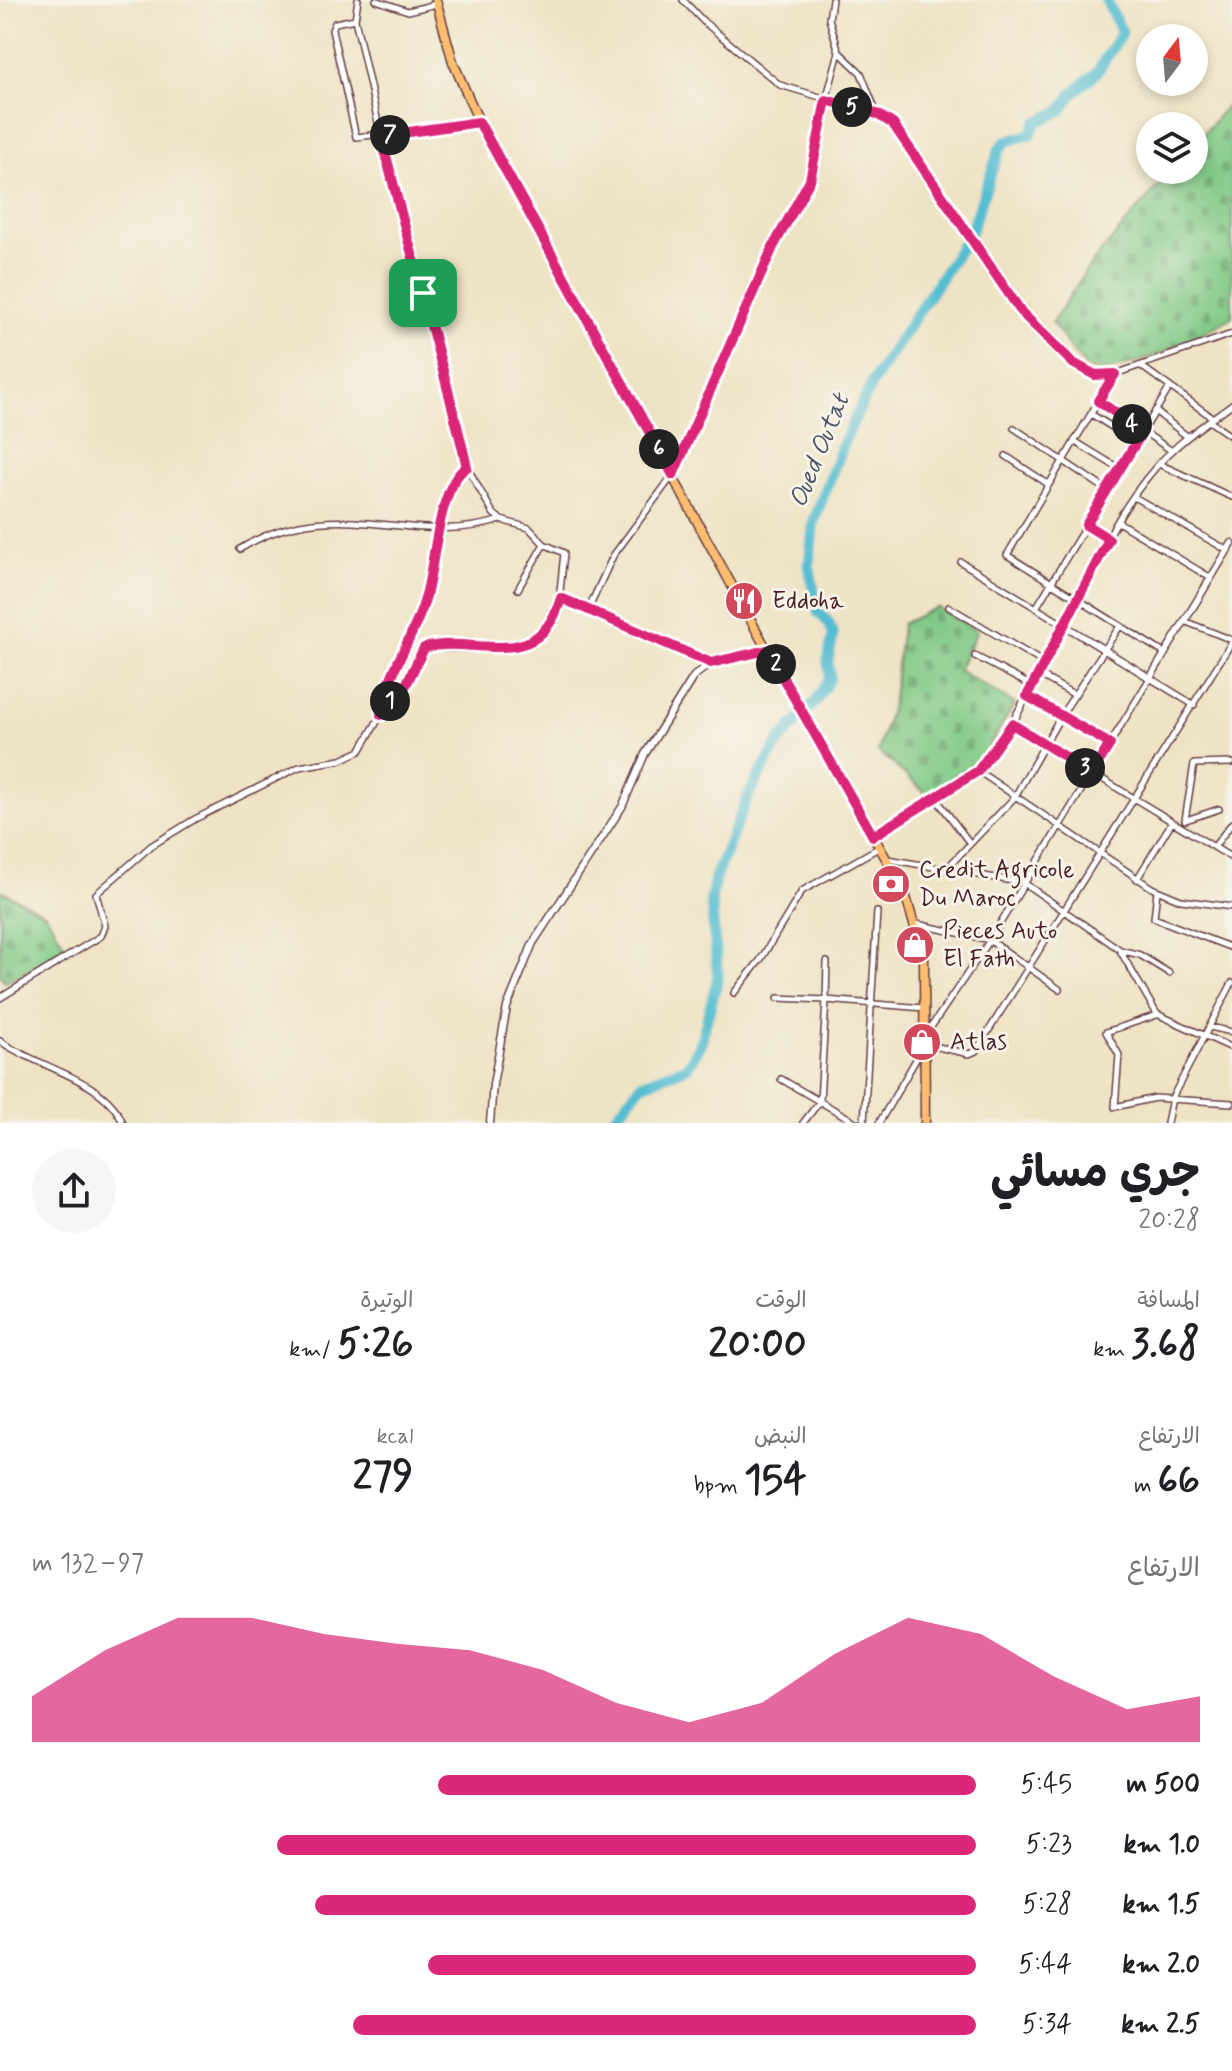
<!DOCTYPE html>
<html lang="ar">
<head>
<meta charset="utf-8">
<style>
	:root { --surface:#fff; --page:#f6f6f6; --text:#202124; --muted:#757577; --accent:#db2777 }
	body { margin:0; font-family:Mynerve,"Playpen Sans Arabic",sans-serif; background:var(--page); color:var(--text); direction:rtl; height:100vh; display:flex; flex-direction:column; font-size:30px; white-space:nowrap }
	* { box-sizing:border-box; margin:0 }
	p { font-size:26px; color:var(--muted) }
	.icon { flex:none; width:44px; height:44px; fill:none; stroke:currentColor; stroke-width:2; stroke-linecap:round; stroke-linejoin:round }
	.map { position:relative; height:1123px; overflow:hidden; direction:ltr }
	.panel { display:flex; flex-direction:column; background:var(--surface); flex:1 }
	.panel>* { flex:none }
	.needle { width:52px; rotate:16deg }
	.fabs { position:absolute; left:1136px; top:24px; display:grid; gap:16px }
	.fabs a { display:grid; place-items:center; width:72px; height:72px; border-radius:50%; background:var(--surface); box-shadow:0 4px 12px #0003; font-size:40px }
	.pin { position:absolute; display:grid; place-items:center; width:68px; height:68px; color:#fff; margin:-34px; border-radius:16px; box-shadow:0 4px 12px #0006 }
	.km { position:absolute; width:40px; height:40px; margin:-20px; border-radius:50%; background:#222; color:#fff; font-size:22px; line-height:40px; text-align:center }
	.round { display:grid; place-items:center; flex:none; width:84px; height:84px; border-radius:42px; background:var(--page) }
	.headline { display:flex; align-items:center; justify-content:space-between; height:136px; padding:0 32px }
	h1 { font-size:44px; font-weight:700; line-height:60px }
	.stats { display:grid; grid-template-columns:repeat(3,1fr); gap:12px; height:136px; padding:8px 32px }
	.stats div { display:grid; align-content:center }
	.stats b { font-size:40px; font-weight:700 }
	.stats small { font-size:22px; font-weight:400 }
	.stats p { font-size:22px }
	.chart { height:224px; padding:16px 32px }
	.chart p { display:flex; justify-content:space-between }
	.chart svg { width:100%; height:144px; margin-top:8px; fill:var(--accent); opacity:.7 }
	ul { padding:0 32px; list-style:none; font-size:26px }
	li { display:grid; grid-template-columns:128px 96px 1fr; align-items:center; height:60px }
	li i { height:20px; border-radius:10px; background:var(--accent) }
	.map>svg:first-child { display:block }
	.cemetery { fill:url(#cemetery-stones); stroke:#657458; stroke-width:2 }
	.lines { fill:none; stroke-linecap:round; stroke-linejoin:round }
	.river { stroke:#54bdd1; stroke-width:11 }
	.minor-casing { stroke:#633c42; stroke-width:8 }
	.tertiary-casing { stroke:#633c42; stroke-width:9 }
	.primary-casing { stroke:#633c42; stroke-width:11 }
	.minor { stroke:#fff; stroke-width:5 }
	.tertiary { stroke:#fff; stroke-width:6 }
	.primary { stroke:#fcbd6f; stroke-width:8 }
	.route-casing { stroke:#fff; stroke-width:16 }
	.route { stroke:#db2777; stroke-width:10 }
	.labels { text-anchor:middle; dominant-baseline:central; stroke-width:6; stroke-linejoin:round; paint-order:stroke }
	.poi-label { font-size:24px; fill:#4a1f2b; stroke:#f7f3e8; text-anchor:start }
	.water-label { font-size:26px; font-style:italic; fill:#4e5665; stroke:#f7f3e8 }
</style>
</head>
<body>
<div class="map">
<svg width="1232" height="1123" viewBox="0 0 1232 1123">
	<defs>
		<pattern id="cemetery-stones" width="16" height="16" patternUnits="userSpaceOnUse" patternTransform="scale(2)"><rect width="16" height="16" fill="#80c986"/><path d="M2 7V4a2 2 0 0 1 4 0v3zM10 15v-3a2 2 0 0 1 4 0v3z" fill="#70ac74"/></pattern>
	</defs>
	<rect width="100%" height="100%" fill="#f7f3e8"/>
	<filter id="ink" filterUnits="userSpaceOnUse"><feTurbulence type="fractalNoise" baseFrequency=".0125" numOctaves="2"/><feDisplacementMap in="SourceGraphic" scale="16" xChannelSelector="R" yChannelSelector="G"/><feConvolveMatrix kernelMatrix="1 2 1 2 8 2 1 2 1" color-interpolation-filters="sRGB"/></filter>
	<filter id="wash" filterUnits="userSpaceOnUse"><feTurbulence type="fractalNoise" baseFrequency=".006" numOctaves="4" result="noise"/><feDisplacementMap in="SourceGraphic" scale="32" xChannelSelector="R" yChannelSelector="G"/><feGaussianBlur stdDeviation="1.8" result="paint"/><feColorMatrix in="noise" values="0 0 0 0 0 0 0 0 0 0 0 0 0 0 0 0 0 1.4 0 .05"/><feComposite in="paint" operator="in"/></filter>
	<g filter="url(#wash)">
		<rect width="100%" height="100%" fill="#efe3c5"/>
		<path class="cemetery" d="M1232 100V317C1210 331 1108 384 1087 367 1074 357 1063 336 1052 323L1090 265 1172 170H1194V144Z
			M937 607 977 631 958 670 1015 704 984 755 928 795 878 751 893 700 902 624Z
			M0 890 46 914 68 951 5 981 0 975Z"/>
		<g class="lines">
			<path class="river" d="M610 1123 642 1084 687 1067 700 1046 718 977 711 900 715 878 749 794 778 743 815 702 830 678 828 661 833 635 829 623 818 612 809 565 814 521 842 446 873 381 970 233 1000 148 1007 141 1031 134 1036 123 1062 110 1072 94 1097 72 1122 32 1106 0"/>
		</g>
	</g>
	<g filter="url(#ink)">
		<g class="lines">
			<g class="minor-casing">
				<path id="minor" d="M376 0 408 11 436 4
					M683 0 704 22 780 85 877 114
					M355 19 335 23 332 30 356 137 479 122
					M839 52 861 73 877 114 893 124 1022 313 1073 363 1095 375 1115 374 1232 334
					M1141 366 1213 418
					M1114 375 1007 555 1164 653
					M1098 401 1172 451
					M1155 411 1188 437
					M1091 414 1136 442
					M1209 421 1232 437
					M1014 428 1107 490
					M1074 441 1120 469
					M1006 456 1048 484
					M1159 464 1232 497
					M1134 497 1227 550
					M1118 522 1211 578
					M1086 525 1109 539
					M240 549C335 490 408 549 501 520
					M961 562 1064 625C1090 572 1117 511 1156 467 1178 442 1206 423 1232 404
					M518 589 544 544
					M561 598 711 663
					M949 607 1044 663
					M589 608 613 556 673 475 773 247 810 180 819 126 839 52 829 19 832 0
					M1036 608 1170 387
					M1184 621 1232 640
					M975 656 1032 686
					M1038 674 1075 695
					M1027 696 1110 744
					M381 711C387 670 416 634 427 595 437 561 438 485 467 467
					M1012 724 1232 858
					M978 771 1152 888 1181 900 1232 907
					M935 797 969 842
					M1185 820 1194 764 1232 763
					M1186 820 1219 809
					M1214 847 1232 823
					M888 859 1024 883 1119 949 1157 1014 1232 1048
					M947 868 1014 798 1062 714 1120 626
					M1137 879 1172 822
					M1157 891 1154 918 1232 948
					M917 924 990 940 1059 989
					M1120 950 1140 955 1169 973
					M734 993 761 959 802 891 880 847
					M0 998 101 936 105 926 96 894 151 846 195 819 299 767 341 760 360 751 389 701 406 684 424 648 487 649 527 642 547 626 558 610 564 553 544 544 529 528 501 520 493 513 467 467 439 347 418 281 381 136 355 19 358 0
					M778 998 826 1000 827 962
					M1157 1015 1106 1032 1119 1055 1115 1107 1155 1098 1232 1103
					M1210 1027 1232 1032
					M925 1036 990 940 1150 678 1194 705
					M0 1041C37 1068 105 1078 123 1123
					M781 1079 857 1123
					M803 1123 820 1101 826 1000 924 1008
					M864 1123 877 912
					M879 1123 925 1044 969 1054 976 1051 1232 642
					M1167 1123 1172 1098 1232 983"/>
			</g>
			<g class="tertiary-casing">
				<path id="tertiary" d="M873 836 978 771 1012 724 1064 625 1150 678 1232 543
					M490 1123 493 1084 507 1007 533 943 622 807 645 754 694 676 711 663 767 650"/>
			</g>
			<g class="primary-casing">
				<path id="primary" d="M436 0 453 62 476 115 767 650 904 890 924 959 925 1123"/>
			</g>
			<use href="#minor" class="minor"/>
			<use href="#tertiary" class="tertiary"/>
			<use href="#primary" class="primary"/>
		</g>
	</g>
	<g class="lines" filter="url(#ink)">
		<g class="route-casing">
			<path id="route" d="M826 100 877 114 893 124 1022 313 1073 363 1095 375 1115 374 1098 401 1143 431 1086 525 1109 539 1027 696 1110 744 1092 773 1012 724 978 771 873 836 767 650 711 663 561 598C538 676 476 634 424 648L406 685 381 715C387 669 419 632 428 587 435 556 440 483 467 467 441 356 409 247 381 136L479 122 673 475 773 247 810 180Z"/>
		</g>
		<use href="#route" class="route"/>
	</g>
	<defs>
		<g id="restaurant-disc" transform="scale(2)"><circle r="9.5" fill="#d1495b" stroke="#f7f3e8"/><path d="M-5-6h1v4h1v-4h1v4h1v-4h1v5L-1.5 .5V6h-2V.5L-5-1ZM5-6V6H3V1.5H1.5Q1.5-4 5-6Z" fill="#fff"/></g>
		<g id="bank-disc" transform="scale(2)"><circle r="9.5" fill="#d1495b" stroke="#f7f3e8"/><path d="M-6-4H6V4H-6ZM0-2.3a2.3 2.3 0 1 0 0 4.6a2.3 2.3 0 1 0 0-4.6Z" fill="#fff"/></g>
		<g id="shop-disc" transform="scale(2)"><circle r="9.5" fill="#d1495b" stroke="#f7f3e8"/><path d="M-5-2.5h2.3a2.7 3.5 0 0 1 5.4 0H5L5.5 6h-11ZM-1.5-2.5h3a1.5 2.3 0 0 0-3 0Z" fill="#fff"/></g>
	</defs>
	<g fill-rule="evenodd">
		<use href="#restaurant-disc" x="744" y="601"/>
		<use href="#bank-disc" x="891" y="884"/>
		<use href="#shop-disc" x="915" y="945"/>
		<use href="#shop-disc" x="922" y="1042"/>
	</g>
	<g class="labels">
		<g class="poi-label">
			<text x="772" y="601">Eddoha</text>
			<text x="919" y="870">Credit Agricole<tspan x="919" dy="28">Du Maroc</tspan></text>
			<text x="943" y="931">Pieces Auto<tspan x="943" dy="28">El Fath</tspan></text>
			<text x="950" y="1042">Atlas</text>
		</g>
		<g class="water-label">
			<text transform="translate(820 451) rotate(-68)">Oued Outat</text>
		</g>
	</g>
</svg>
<div class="fabs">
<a><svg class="needle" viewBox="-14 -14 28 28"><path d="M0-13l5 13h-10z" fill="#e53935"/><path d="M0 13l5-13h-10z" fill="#757577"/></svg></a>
<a><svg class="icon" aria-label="layers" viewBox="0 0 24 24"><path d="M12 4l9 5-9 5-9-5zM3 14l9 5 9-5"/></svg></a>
</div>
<div class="pin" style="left:423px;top:293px;background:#1e9e55"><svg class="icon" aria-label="arrive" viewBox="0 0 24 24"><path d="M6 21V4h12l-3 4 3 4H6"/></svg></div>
<b class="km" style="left:390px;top:701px">1</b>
<b class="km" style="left:776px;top:664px">2</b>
<b class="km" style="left:1085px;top:768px">3</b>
<b class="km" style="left:1132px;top:424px">4</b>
<b class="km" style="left:852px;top:107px">5</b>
<b class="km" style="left:659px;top:449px">6</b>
<b class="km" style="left:390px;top:135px">7</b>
</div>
<section class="panel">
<div class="headline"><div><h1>جري مسائي</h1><p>20:28</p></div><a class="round"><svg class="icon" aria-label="share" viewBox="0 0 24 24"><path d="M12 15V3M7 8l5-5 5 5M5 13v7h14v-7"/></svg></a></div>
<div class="stats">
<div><p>المسافة</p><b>3.68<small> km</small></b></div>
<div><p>الوقت</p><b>20:00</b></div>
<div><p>الوتيرة</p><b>5:26<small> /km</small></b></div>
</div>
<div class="stats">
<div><p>الارتفاع</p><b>66<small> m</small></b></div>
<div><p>النبض</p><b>154<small> bpm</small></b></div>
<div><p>kcal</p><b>279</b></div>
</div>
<div class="chart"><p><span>الارتفاع</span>97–132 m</p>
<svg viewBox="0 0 160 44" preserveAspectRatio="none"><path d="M0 44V30L10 16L20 6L30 6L40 11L50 14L60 16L70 22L80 32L90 38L100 32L110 17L120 6L130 11L140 24L150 34L160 30V44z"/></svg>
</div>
<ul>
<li><b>500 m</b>5:45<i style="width:57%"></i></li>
<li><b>1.0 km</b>5:23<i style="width:74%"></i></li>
<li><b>1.5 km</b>5:28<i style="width:70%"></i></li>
<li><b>2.0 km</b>5:44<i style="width:58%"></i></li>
<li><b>2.5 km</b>5:34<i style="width:66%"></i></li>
</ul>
</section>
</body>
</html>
